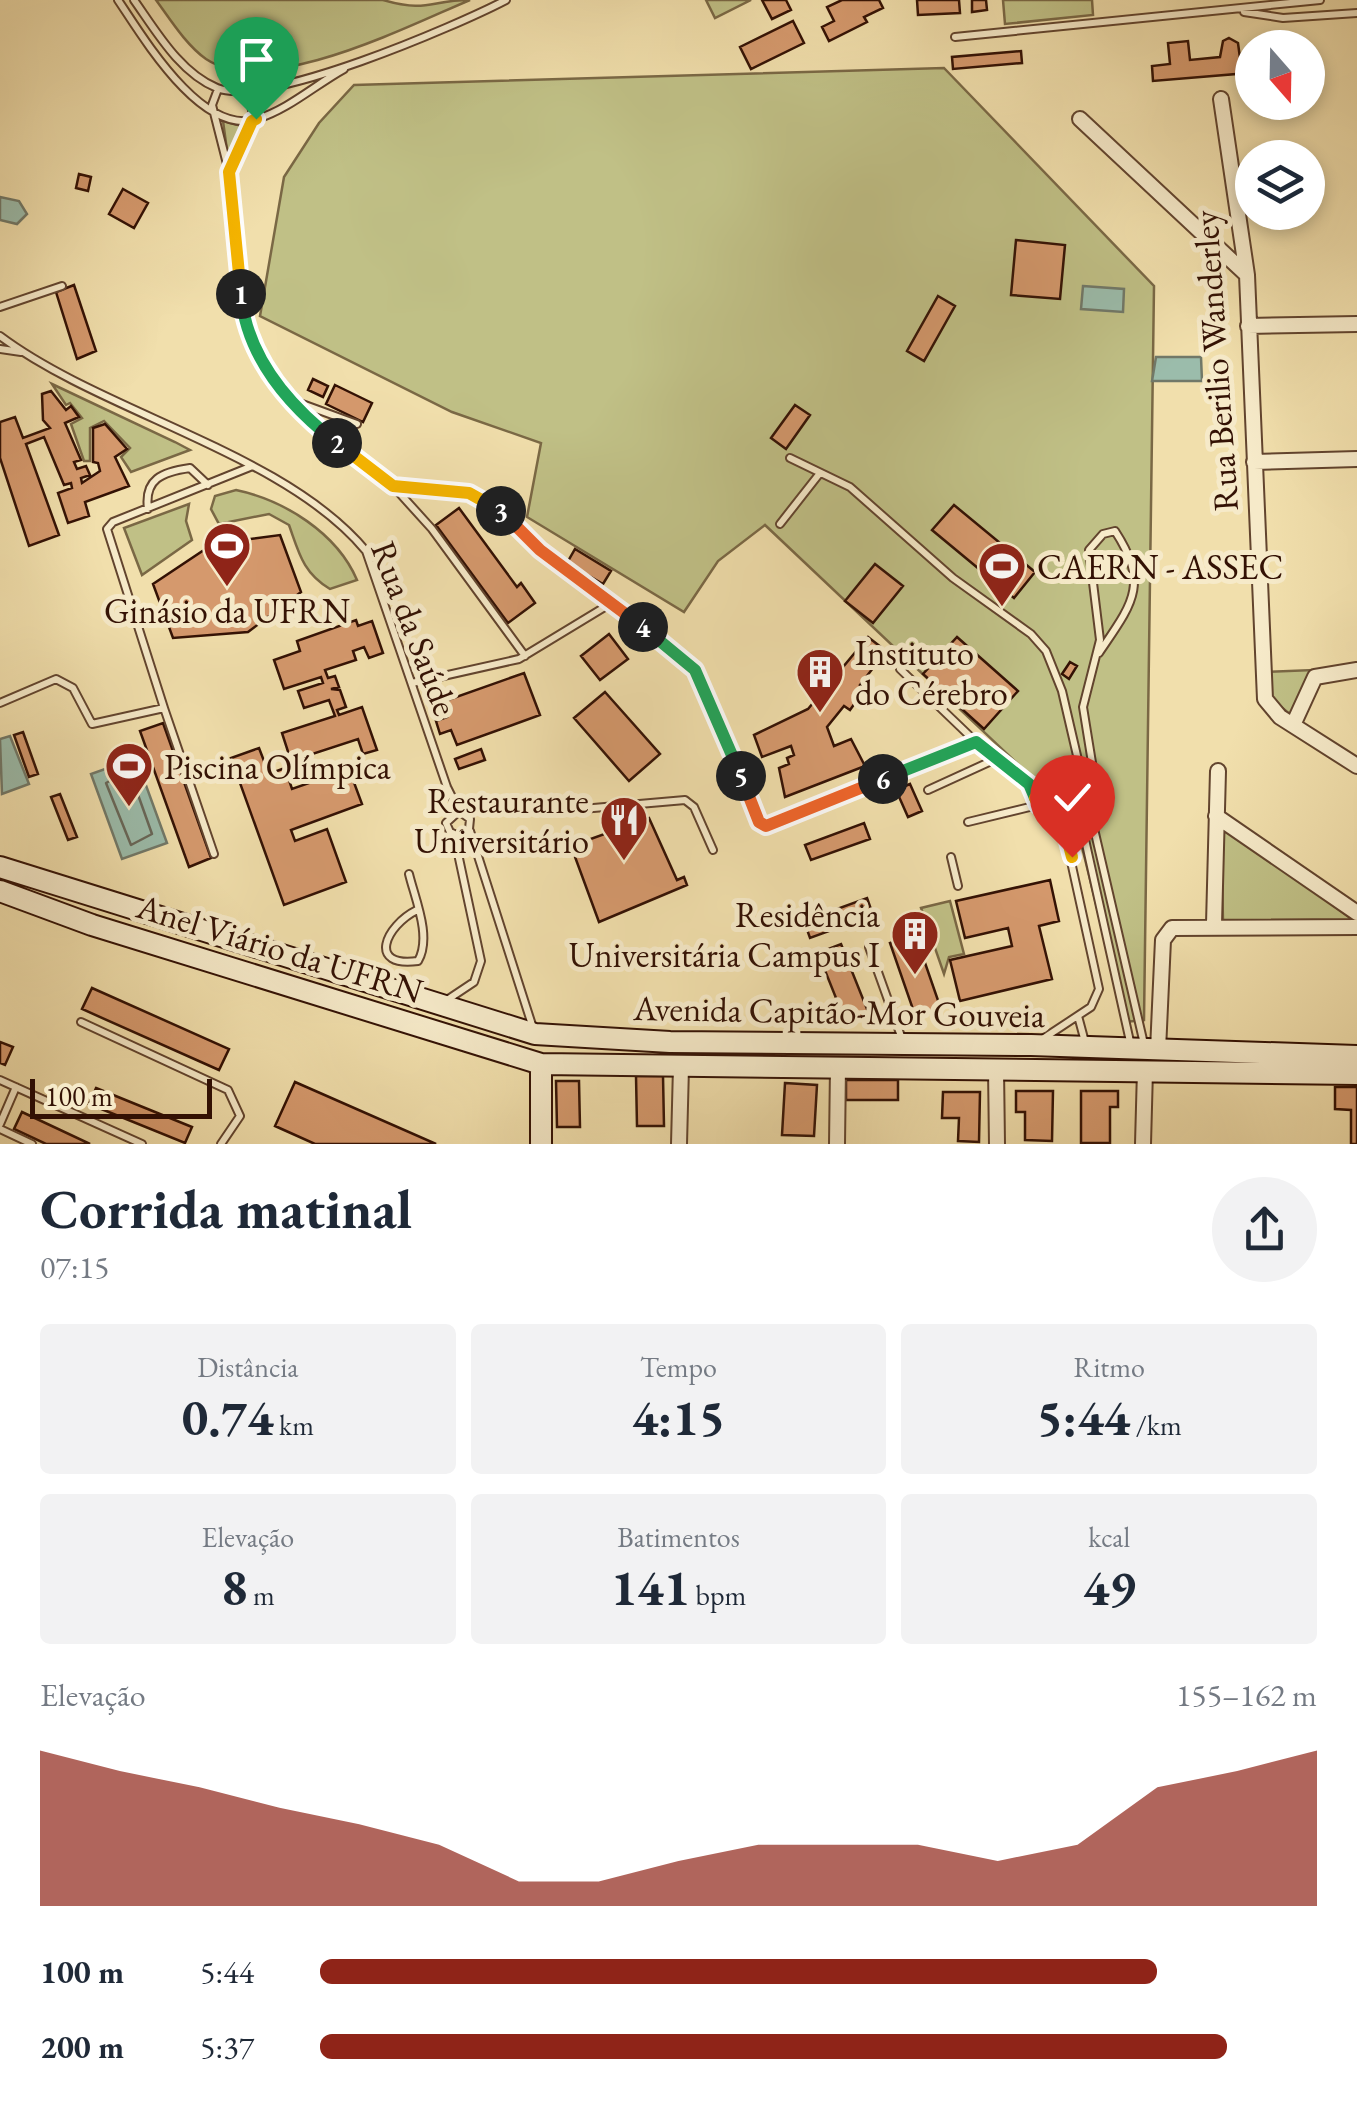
<!DOCTYPE html>
<html lang="pt">
<head>
<meta charset="utf-8">
<style>
	:root { --surface:#fff; --page:#f2f2f3; --text:#1f2937; --muted:#747a83; --accent:#8f2418 }
	body { margin:0; font-family:"EB Garamond",serif; background:var(--page); color:var(--text); height:100vh; display:flex; flex-direction:column; font-size:38px; white-space:nowrap }
	* { box-sizing:border-box; margin:0 }
	p { font-size:32px; color:var(--muted) }
	.icon { flex:none; width:55px; height:55px; fill:none; stroke:currentColor; stroke-width:2; stroke-linecap:round; stroke-linejoin:round }
	.map { position:relative; height:1144px; overflow:hidden }
	.panel { display:flex; flex-direction:column; background:var(--surface); flex:1 }
	.panel>* { flex:none }
	.needle { width:65px; rotate:160deg }
	.buttons { position:absolute; left:1235px; top:30px; display:grid; gap:20px }
	.buttons a { display:grid; place-items:center; width:90px; height:90px; border-radius:50%; background:var(--surface); box-shadow:0 5px 15px #0003; font-size:50px }
	.scale { position:absolute; left:30px; bottom:25px; width:182px; box-sizing:border-box; padding-left:10px; border:5px solid #331104; border-top:0; font-size:28px; line-height:35px; white-space:nowrap; color:#331104; -webkit-text-stroke:8px #f6eac9; paint-order:stroke }
	.pin { position:absolute; display:grid; place-items:center; width:85px; height:85px; color:#fff; margin:-102px -42px; border-radius:50% 50% 50% 0; rotate:-45deg; box-shadow:0 0 10px #0007 }
	.pin .icon { rotate:45deg }
	.km { position:absolute; width:50px; height:50px; margin:-25px; border-radius:50%; background:#222; color:#fff; font-size:28px; line-height:50px; text-align:center }
	.round { display:grid; place-items:center; flex:none; width:105px; height:105px; border-radius:52px; background:var(--page) }
	.headline { display:flex; align-items:center; justify-content:space-between; height:170px; padding:0 40px }
	h1 { font-size:55px; font-weight:700; line-height:75px }
	.metrics { display:grid; grid-template-columns:repeat(3,1fr); gap:15px; height:170px; padding:10px 40px }
	.metrics div { display:grid; align-content:center; border-radius:10px; background:var(--page); text-align:center }
	.metrics b { font-size:50px; font-weight:700 }
	.metrics small { font-size:28px; font-weight:400 }
	.metrics p { font-size:28px }
	.chart { height:280px; padding:20px 40px }
	.chart p { display:flex; justify-content:space-between }
	.chart svg { width:100%; height:180px; margin-top:10px; fill:var(--accent); opacity:.7 }
	ul { padding:0 40px; list-style:none; font-size:32px }
	li { display:grid; grid-template-columns:160px 120px 1fr; align-items:center; height:75px }
	li i { height:25px; border-radius:12px; background:var(--accent) }
	.map>svg:first-child { display:block }
	.green { fill:#c0c086; stroke:#7a6845; stroke-width:2.5 }
	.water { fill:#9bbcab; stroke:#717868; stroke-width:2.5 }
	.lines { fill:none; stroke-linecap:round; stroke-linejoin:round }
	.shore { stroke:#676658; stroke-width:2.5 }
	.building { fill:#d5996d; stroke:#331104; stroke-width:2.5 }
	.service-casing { stroke:#62442e; stroke-width:10 }
	.minor-casing { stroke:#62442e; stroke-width:18 }
	.secondary-casing { stroke:#331104; stroke-width:24 }
	.service { stroke:#f6eac9; stroke-width:6 }
	.minor { stroke:#f6eac9; stroke-width:14 }
	.secondary { stroke:#f6eac9; stroke-width:20 }
	.split-1-casing { stroke:#fff; stroke-width:20 }
	.split-2-casing { stroke:#fff; stroke-width:20 }
	.split-3-casing { stroke:#fff; stroke-width:20 }
	.split-4-casing { stroke:#fff; stroke-width:20 }
	.split-5-casing { stroke:#fff; stroke-width:20 }
	.split-6-casing { stroke:#fff; stroke-width:20 }
	.split-7-casing { stroke:#fff; stroke-width:20 }
	.split-8-casing { stroke:#fff; stroke-width:20 }
	.split-1 { stroke:#f5b400; stroke-width:12 }
	.split-2 { stroke:#22a559; stroke-width:12 }
	.split-3 { stroke:#f5b400; stroke-width:12 }
	.split-4 { stroke:#f0652b; stroke-width:12 }
	.split-5 { stroke:#22a559; stroke-width:12 }
	.split-6 { stroke:#f0652b; stroke-width:12 }
	.split-7 { stroke:#22a559; stroke-width:12 }
	.split-8 { stroke:#f5b400; stroke-width:12 }
	.labels { text-anchor:middle; dominant-baseline:central; stroke-width:10; stroke-linejoin:round; paint-order:stroke }
	.street-label { font-size:35px; fill:#331104; stroke:#f6eac9 }
	.poi-label { font-size:35px; fill:#331104; stroke:#f6eac9; text-anchor:start }
</style>
</head>
<body>
<div class="map">
<svg width="1357" height="1144" viewBox="0 0 1357 1144">
	<rect width="100%" height="100%" fill="#f1dfac"/>
	<filter id="stains"><feTurbulence type="fractalNoise" baseFrequency=".002" numOctaves="4"/><feColorMatrix values="0 0 0 0 .2 0 0 0 0 .09 0 0 0 0 .02 0 0 0 .5 -.17"/></filter>
	<radialGradient id="worn" r=".72"><stop offset=".6" stop-color="#630" stop-opacity="0"/><stop offset="1" stop-color="#630" stop-opacity=".3"/></radialGradient>
	<path class="green" d="M156 0H383C429 13 429 0 470 0 410 25 266 99 206 59 186 45 170 19 156 0Z
		M706 0H751L715 18Z
		M1003 0H1092L1093 15 1005 24Z
		M944 68 1154 286 1144 1020 1125 1022 1068 790 1038 783 765 525 718 561 684 612 527 517 541 443 452 412 260 316 284 177 319 123 354 85Z
		M223 121 242 126 229 165Z
		M52 384 175 442 190 450 131 472 121 457 130 448 104 421 90 428V461H84L71 424 82 418 70 403 66 405Z
		M236 490C284 500 337 533 357 580L330 589C303 573 299 553 289 525L269 514 219 524 211 509 215 496Z
		M189 504 186 521 192 540 142 575 124 528Z
		M1313 670 1291 715 1270 698 1267 672Z
		M1221 822 1357 923 1223 922Z
		M950 901 964 954 949 957 944 974 921 908Z"/>
	<path class="water" d="M0 197 19 201 27 214 17 224 0 220Z
		M1083 286 1124 289 1123 312 1081 309Z
		M1156 357H1201L1202 381H1152Z
		M10 736 29 784 2 794 0 739Z
		M136 758 167 843 122 859 91 774Z"/>
	<g class="lines">
		<path class="shore" d="M126 772 131 775 152 834 131 845 106 783Z"/>
	</g>
	<path class="building" d="M762 0H786L791 10 772 19Z
		M842 0H879L883 8 864 17 867 22 829 41 822 27 834 21 827 7Z
		M917 0H959L960 13 918 15Z
		M972 0H986L987 10 972 12Z
		M793 21 804 43 751 69 740 47Z
		M1229 38 1238 43 1240 58 1247 57 1248 73 1153 81 1152 66 1170 64 1168 43 1188 41 1190 60 1220 57 1223 41Z
		M1021 51 1022 63 953 69 952 57Z
		M79 174 91 177 88 191 76 188Z
		M123 189 148 203 134 228 109 214Z
		M1016 240 1065 245 1060 299 1011 295Z
		M74 285 96 351 77 359 56 292Z
		M938 296 955 306 924 361 907 351Z
		M313 379 328 386 323 397 308 390Z
		M335 385 372 403 363 422 326 404Z
		M51 391 66 410 71 406 79 417 65 423 81 460 74 462 77 469 86 466 90 475 81 478 82 483 100 471 98 463 93 462V428L105 424 127 449 115 457 129 486 85 502 89 516 68 523 58 493 72 488 71 483 64 485 44 437 26 444 59 535 29 546 0 458V422L15 417 23 438 50 428 43 420 42 394Z
		M795 405 810 415 786 449 771 438Z
		M954 505 1035 572 1014 598 932 530Z
		M459 508 517 587 521 583 535 603 508 623 436 525Z
		M280 535 301 592 248 632 173 638 153 584 213 544Z
		M575 549 611 571 603 584 567 563Z
		M875 564 903 586 873 623 845 601Z
		M356 620 358 626 372 621 383 653 369 658 364 647 353 651 356 660 325 670 328 678 335 676 339 687 331 689 340 690 346 707 337 710 339 715 362 707 377 750 363 754 358 739 291 761 282 733 335 716 329 700 304 708 298 691 323 683 321 677 284 689 274 660 300 651 297 641Z
		M609 634 628 659 600 680 581 656Z
		M868 637 886 651 860 685 865 689 850 710 844 706 827 727 834 746 851 739 865 766 785 797 779 768 789 764 787 758 794 755 791 746 762 757 754 735 808 709Z
		M957 637 1018 691 984 729 923 674Z
		M1070 662 1077 666 1069 679 1062 674Z
		M524 673 540 715 457 745 451 730 440 734 436 721 447 717 442 702Z
		M605 692 660 754 629 781 574 718Z
		M163 723 211 858 189 867 140 731Z
		M23 732 38 774 29 777 14 735Z
		M259 748 269 774 285 768 292 789 349 769 362 804 291 830 295 841 327 829 346 882 284 905 231 758Z
		M481 749 485 760 459 769 455 759Z
		M910 784 922 811 908 817 896 790Z
		M60 794 77 837 68 840 51 797Z
		M649 818 677 880 684 877 687 885 599 922 571 846Z
		M864 823 870 839 811 860 805 845Z
		M1050 880 1059 921 1039 926 1052 979 960 1001 950 960 1012 946 1008 928 965 938 956 901Z
		M867 898 873 915 810 938 804 921Z
		M915 934 941 1009 916 1018 890 943Z
		M841 944 869 1014 846 1023 818 953Z
		M92 988 229 1049 219 1070 82 1009Z
		M0 1042 13 1047 5 1065 0 1063Z
		M636 1076H663L664 1126H637Z
		M846 1080H898V1100H846Z
		M556 1081H579L580 1127H557Z
		M295 1082 436 1144H315L275 1126Z
		M785 1083 817 1085 814 1136 782 1135Z
		M1335 1087H1357V1144H1351V1110L1335 1109Z
		M96 1088 192 1127 185 1143 89 1104Z
		M1016 1091H1053L1052 1141 1025 1140V1112H1016Z
		M1081 1091H1118V1107H1110V1143H1081Z
		M943 1092H980L979 1142 958 1141 959 1118H942Z
		M22 1112 90 1144H46L14 1129Z"/>
	<g class="lines">
		<g class="service-casing">
			<path id="service" d="M118 0C143 37 202 137 257 119 289 109 315 85 344 69
				M134 0C156 31 180 73 217 88 266 108 456 26 506 0
				M1244 12 1283 18 1357 13
				M955 37 1320 0
				M218 89 212 105 229 172 242 309 256 354 270 376 325 434 393 486 445 488 492 504 540 549 613 602 519 659 412 683
				M230 171 253 117 249 91
				M0 307 62 286
				M0 336C104 414 284 452 366 551L447 787 459 811 470 819 469 829 459 836 450 832 446 823 459 811
				M0 349 21 352
				M294 401 357 424
				M790 458 850 487 953 578 1031 634 1046 651 1062 691 1144 1044
				M394 487 432 529 525 656
				M148 509C144 479 162 472 190 468L208 485
				M780 524 820 473
				M613 602 695 670 763 826 976 742
				M900 669 976 742 1029 784 1038 805
				M0 703 56 679 73 688 92 724 164 708 214 854
				M164 708 107 529 113 522 250 467
				M928 790 998 758
				M1080 790V817L1131 1046
				M1079 792 1089 788 1094 775 1083 707 1100 640 1089 550 1103 534 1115 531C1150 585 1132 604 1099 653
				M582 809 685 800 694 807 713 850
				M968 822 1038 805 1059 807 1099 989 1091 1007 1041 1040
				M470 831 533 1028
				M951 857 958 886
				M409 874C415 899 432 937 418 961 367 968 385 926 417 910
				M869 947 902 1039
				M447 1000 474 982 481 961 454 835
				M1078 1016 1085 1042
				M81 1022 228 1090 240 1116 221 1144
				M0 1080 142 1144
				M0 1124 16 1087
				M0 1129 32 1144"/>
		</g>
		<g class="minor-casing">
			<path id="minor" d="M1221 99 1247 275 1265 699 1280 717 1357 766
				M1080 119 1247 275
				M1248 326 1357 324
				M1254 462 1357 459
				M1293 725 1315 677 1357 670
				M1216 816 1357 913
				M1214 924 1218 771
				M1158 1050 1163 940 1172 928 1357 927
				M996 1069 997 1144
				M679 1144 681 1067
				M837 1144 838 1067
				M1143 1144 1145 1070"/>
		</g>
		<g class="secondary-casing">
			<path id="secondary" d="M0 867 535 1034 670 1042 1031 1045 1357 1056
				M0 891 92 925 541 1064 1357 1074
				M541 1144V1064"/>
		</g>
		<use href="#service" class="service"/>
		<use href="#minor" class="minor"/>
		<use href="#secondary" class="secondary"/>
	</g>
	<g class="lines">
		<g class="split-1-casing">
			<path id="split-1" d="M241 294 229 172 252 121 256 119"/>
		</g>
		<g class="split-2-casing">
			<path id="split-2" d="M241 294C246 356 289 406 337 443"/>
		</g>
		<g class="split-3-casing">
			<path id="split-3" d="M337 443 393 486 469 493 501 511"/>
		</g>
		<g class="split-4-casing">
			<path id="split-4" d="M501 511 540 550 643 627"/>
		</g>
		<g class="split-5-casing">
			<path id="split-5" d="M643 627 695 670 741 776"/>
		</g>
		<g class="split-6-casing">
			<path id="split-6" d="M741 776 759 822 766 826 883 779"/>
		</g>
		<g class="split-7-casing">
			<path id="split-7" d="M883 779 976 742 1029 784 1035 798"/>
		</g>
		<g class="split-8-casing">
			<path id="split-8" d="M1035 798 1038 805 1059 807 1072 857"/>
		</g>
		<use href="#split-1" class="split-1"/>
		<use href="#split-2" class="split-2"/>
		<use href="#split-3" class="split-3"/>
		<use href="#split-4" class="split-4"/>
		<use href="#split-5" class="split-5"/>
		<use href="#split-6" class="split-6"/>
		<use href="#split-7" class="split-7"/>
		<use href="#split-8" class="split-8"/>
	</g>
	<defs>
		<g id="stadium-pin" transform="scale(2.5)"><path d="M0 17L-7.5 6A9.5 9.5 0 1 1 7.5 6Z" fill="#8f2418" stroke="#f6eac9"/><path d="M0-5a6.5 5 0 1 0 0 10a6.5 5 0 1 0 0-10ZM-3.5-1.8h7v3.6h-7Z" fill="#fff"/></g>
		<g id="building-pin" transform="scale(2.5)"><path d="M0 17L-7.5 6A9.5 9.5 0 1 1 7.5 6Z" fill="#8f2418" stroke="#f6eac9"/><path d="M-4-6H4V6H1V3H-1V6H-4ZM-2.5-4.3h1.7v1.8h-1.7ZM.8-4.3h1.7v1.8H.8ZM-2.5-1h1.7V.8h-1.7ZM.8-1h1.7V.8H.8Z" fill="#fff"/></g>
		<g id="restaurant-pin" transform="scale(2.5)"><path d="M0 17L-7.5 6A9.5 9.5 0 1 1 7.5 6Z" fill="#8f2418" stroke="#f6eac9"/><path d="M-5-6h1v4h1v-4h1v4h1v-4h1v5L-1.5 .5V6h-2V.5L-5-1ZM5-6V6H3V1.5H1.5Q1.5-4 5-6Z" fill="#fff"/></g>
	</defs>
	<g fill-rule="evenodd">
		<use href="#stadium-pin" x="227" y="546"/>
		<use href="#stadium-pin" x="1002" y="566"/>
		<use href="#building-pin" x="820" y="672"/>
		<use href="#stadium-pin" x="129" y="766"/>
		<use href="#restaurant-pin" x="624" y="820"/>
		<use href="#building-pin" x="915" y="934"/>
	</g>
	<g class="labels">
		<g class="street-label">
			<text transform="translate(1215 361) rotate(-94)">Rua Berilio Wanderley</text>
			<text transform="translate(415 628) rotate(69)">Rua da Saúde</text>
			<text transform="translate(280 948) rotate(17)">Anel Viário da UFRN</text>
			<text transform="translate(839 1011) rotate(1)">Avenida Capitão-Mor Gouveia</text>
		</g>
		<g class="poi-label">
			<text x="1037" y="566">CAERN - ASSEC</text>
			<text x="227" y="610" text-anchor="middle">Ginásio da UFRN</text>
			<text x="855" y="652">Instituto<tspan x="855" dy="40">do Cérebro</tspan></text>
			<text x="164" y="766">Piscina Olímpica</text>
			<text x="589" y="800" text-anchor="end">Restaurante<tspan x="589" dy="40">Universitário</tspan></text>
			<text x="880" y="914" text-anchor="end">Residência<tspan x="880" dy="40">Universitária Campus I</tspan></text>
		</g>
	</g>
	<rect width="100%" height="100%" filter="url(#stains)"/>
	<rect width="100%" height="100%" fill="url(#worn)"/>
</svg>
<div class="buttons">
<a><svg class="needle" viewBox="-14 -14 28 28"><path d="M0-13l5 13h-10z" fill="#e53935"/><path d="M0 13l5-13h-10z" fill="#747a83"/></svg></a>
<a><svg class="icon" aria-label="layers" viewBox="0 0 24 24"><path d="M12 4l9 5-9 5-9-5zM3 14l9 5 9-5"/></svg></a>
</div>
<div class="scale">100 m</div>
<div class="pin" style="left:256px;top:119px;background:#1e9e55"><svg class="icon" aria-label="arrive" viewBox="0 0 24 24"><path d="M6 21V4h12l-3 4 3 4H6"/></svg></div>
<div class="pin" style="left:1072px;top:857px;background:#d93025"><svg class="icon" aria-label="check" viewBox="0 0 24 24"><path d="M5 12l5 5 9-10"/></svg></div>
<b class="km" style="left:241px;top:294px">1</b>
<b class="km" style="left:337px;top:443px">2</b>
<b class="km" style="left:501px;top:511px">3</b>
<b class="km" style="left:643px;top:627px">4</b>
<b class="km" style="left:741px;top:776px">5</b>
<b class="km" style="left:883px;top:779px">6</b>
</div>
<section class="panel">
<div class="headline"><div><h1>Corrida matinal</h1><p>07:15</p></div><a class="round"><svg class="icon" aria-label="share" viewBox="0 0 24 24"><path d="M12 15V3M7 8l5-5 5 5M5 13v7h14v-7"/></svg></a></div>
<div class="metrics">
<div><p>Distância</p><b>0.74<small> km</small></b></div>
<div><p>Tempo</p><b>4:15</b></div>
<div><p>Ritmo</p><b>5:44<small> /km</small></b></div>
</div>
<div class="metrics">
<div><p>Elevação</p><b>8<small> m</small></b></div>
<div><p>Batimentos</p><b>141<small> bpm</small></b></div>
<div><p>kcal</p><b>49</b></div>
</div>
<div class="chart"><p><span>Elevação</span>155–162 m</p>
<svg viewBox="0 0 160 44" preserveAspectRatio="none"><path d="M0 44V6L10 11L20 15L30 20L40 24L50 29L60 38L70 38L80 33L90 29L100 29L110 29L120 33L130 29L140 15L150 11L160 6V44z"/></svg>
</div>
<ul>
<li><b>100 m</b>5:44<i style="width:84%"></i></li>
<li><b>200 m</b>5:37<i style="width:91%"></i></li>
</ul>
</section>
</body>
</html>
